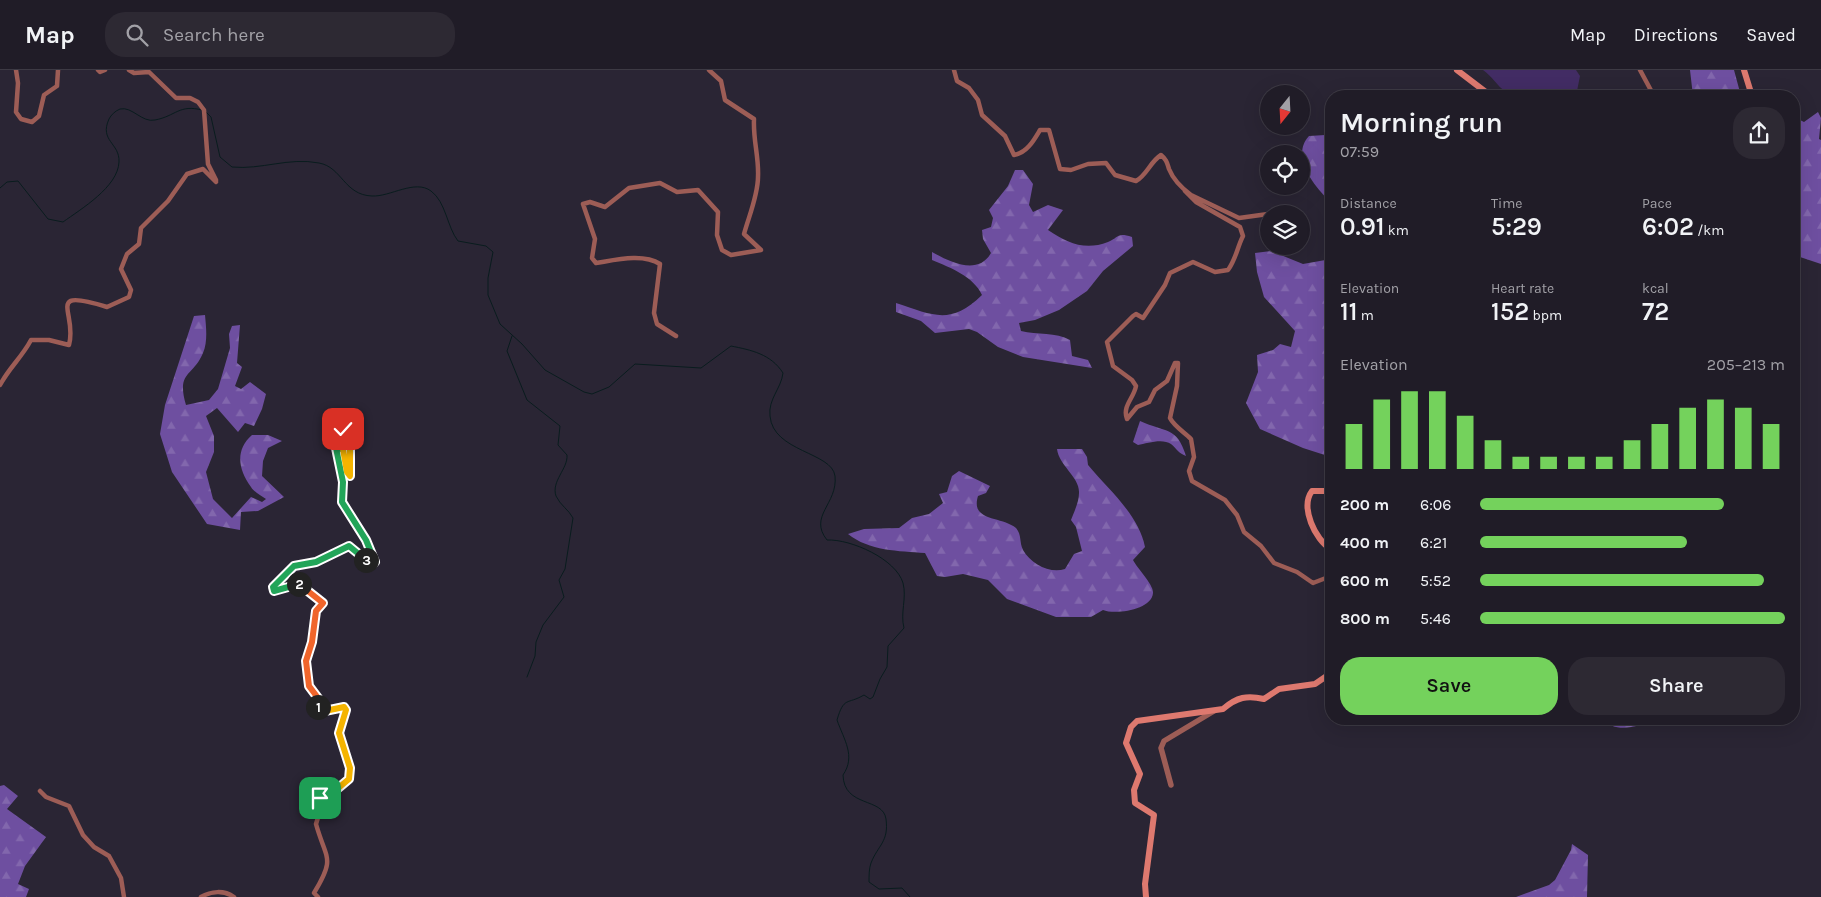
<!DOCTYPE html>
<html lang="en">
<head>
<meta charset="utf-8">
<style>
	:root { --surface:#201c27; --page:#2d2933; --text:#f1f3f6; --muted:#a2a1a7; --line:#3d3a44; --accent:#74d25c }
	body { margin:0; font-family:Karla,sans-serif; background:var(--page); color:var(--text); height:100vh; display:flex; flex-direction:column; font-size:19px; white-space:nowrap }
	* { box-sizing:border-box; margin:0 }
	p { font-size:16px; color:var(--muted) }
	.icon { flex:none; width:28px; height:28px; fill:none; stroke:currentColor; stroke-width:2; stroke-linecap:round; stroke-linejoin:round }
	.map { position:relative; flex:1; overflow:hidden }
	.panel { position:absolute; left:1325px; top:20px; width:475px; height:635px; display:flex; flex-direction:column; background:var(--surface); border-radius:20px; box-shadow:0 5px 20px #0002,0 0 0 1px var(--line) }
	.panel>* { flex:none }
	.needle { width:32px; rotate:198deg }
	.controls { position:absolute; left:1260px; top:15px; display:grid; gap:10px }
	.controls a { display:grid; place-items:center; width:50px; height:50px; border-radius:50%; background:var(--surface); box-shadow:0 5px 20px #0002,0 0 0 1px var(--line); font-size:25px }
	.pin { position:absolute; display:grid; place-items:center; width:42px; height:42px; color:#fff; margin:-21px; border-radius:10px; box-shadow:0 2px 8px #0006 }
	.km { position:absolute; width:25px; height:25px; margin:-12px; border-radius:50%; background:#222; color:#fff; font-size:14px; line-height:25px; text-align:center }
	.round { display:grid; place-items:center; flex:none; width:52px; height:52px; border-radius:20px; background:var(--page) }
	.headline { display:flex; align-items:center; justify-content:space-between; height:85px; padding:0 15px }
	h1 { font-size:28px; font-weight:600; line-height:38px }
	.metrics { display:grid; grid-template-columns:repeat(3,1fr); gap:8px; height:85px; padding:5px 15px }
	.metrics div { display:grid; align-content:center }
	.metrics b { font-size:25px; font-weight:600 }
	.metrics small { font-size:14px; font-weight:400 }
	.metrics p { font-size:14px }
	.chart { height:140px; padding:10px 15px }
	.chart p { display:flex; justify-content:space-between }
	.chart svg { width:100%; height:90px; margin-top:5px; stroke:var(--accent); stroke-width:6 }
	.cta { display:flex; gap:10px; margin-top:auto; padding:10px 15px }
	.cta a { flex:1; height:58px; border-radius:20px; background:var(--accent); color:#111; font-size:20px; font-weight:600; line-height:58px; text-align:center }
	.cta a+a { background:var(--page); color:var(--text) }
	ul { padding:0 15px; list-style:none; font-size:16px }
	li { display:grid; grid-template-columns:80px 60px 1fr; align-items:center; height:38px }
	li i { height:12px; border-radius:6px; background:var(--accent) }
	header { display:flex; align-items:center; gap:30px; box-sizing:border-box; height:70px; padding:0 25px; background:var(--surface); border-bottom:1px solid var(--line) }
	header strong { font-size:24px }
	nav { display:flex; gap:28px; margin-inline-start:auto; font-size:18px }
	.search { width:350px; height:45px; background:var(--page); display:flex; align-items:center; gap:12px; box-sizing:border-box; padding:0 18px; border-radius:20px; color:var(--muted); font-size:19px }
	.map>svg:first-child { display:block }
	.grass { fill:#422c64 }
	.forest { fill:url(#forest-firs) }
	.lines { fill:none; stroke-linecap:round; stroke-linejoin:round }
	.stream { stroke:#091c1e; stroke-width:1 }
	.minor { stroke:#9d5d56; stroke-width:4.5 }
	.tertiary { stroke:#9d5d56; stroke-width:5.5 }
	.secondary { stroke:#de796f; stroke-width:6 }
	.split-1-casing { stroke:#fff; stroke-width:10 }
	.split-2-casing { stroke:#fff; stroke-width:10 }
	.split-3-casing { stroke:#fff; stroke-width:10 }
	.split-4-casing { stroke:#fff; stroke-width:10 }
	.split-5-casing { stroke:#fff; stroke-width:10 }
	.split-1 { stroke:#f5b400; stroke-width:6 }
	.split-2 { stroke:#f0652b; stroke-width:6 }
	.split-3 { stroke:#22a559; stroke-width:6 }
	.split-4 { stroke:#22a559; stroke-width:6 }
	.split-5 { stroke:#f5b400; stroke-width:6 }
</style>
</head>
<body>
<header>
<strong>Map</strong>
<div class="search"><svg class="icon" aria-label="search" viewBox="0 0 24 24"><circle cx="10" cy="10" r="6"/><path d="M15 15l6 6"/></svg>Search here</div>
<nav><a>Map</a><a>Directions</a><a>Saved</a></nav>
</header>
<div class="map">
<svg width="1821" height="827" viewBox="0 0 1821 827">
	<defs>
		<pattern id="forest-firs" width="22" height="20" patternUnits="userSpaceOnUse" patternTransform="scale(1.25)"><rect width="22" height="20" fill="#6e4fa0"/><path d="M5 1l3.5 6h-7zM16 11l3.5 6h-7z" fill="#8267ad"/></pattern>
	</defs>
	<rect width="100%" height="100%" fill="#2a2534"/>
	<path class="grass" d="M1483 0H1576L1580 6 1576 26C1557 26 1521 31 1506 22 1497 16 1492 6 1483 0Z"/>
	<path class="forest" d="M1690 0H1734L1741 26H1693Z
		M1794 41 1798 49 1804 52 1818 42 1821 48 1819 69 1821 70V194L1794 185Z
		M1325 65 1331 70V132C1315 118 1290 86 1309 66Z
		M1015 100H1023L1033 114 1029 135 1033 142 1048 135 1063 140 1048 160C1067 173 1085 181 1108 172 1119 168 1116 162 1132 167L1133 176 1103 201 1087 221 1059 240 1035 250 1019 253 1021 261C1037 265 1056 262 1070 270L1072 286 1088 290 1092 298 1023 287 998 277 977 262 969 259 935 263 921 251 896 242V233C933 245 950 256 982 225 973 206 951 198 932 190V182C950 192 978 206 991 183L983 169 982 160 991 157 993 148 989 140 1008 116Z
		M1271 181 1303 194 1331 189V387L1303 378 1260 359 1246 333 1258 302 1257 285 1273 280 1280 274 1291 277 1295 261 1264 227 1257 202 1255 183Z
		M205 245C206 257 208 271 203 283 193 307 176 301 186 335L209 330 218 319 230 278 229 264 232 256 240 255 237 293 242 297 235 316 241 319 250 312 266 324 262 339 254 356 245 353 238 362 217 338 206 346 214 366V382L206 402 213 429 232 448 251 427 262 432 266 429C262 426 254 422 251 417 238 399 235 380 252 365H268L282 371 268 378 263 391 262 406 284 427 258 441 241 442 240 460 207 454 172 402 160 364 165 335 194 246Z
		M1140 351C1166 363 1177 356 1186 386 1178 383 1177 379 1171 374 1163 368 1147 373 1138 375L1133 372Z
		M1057 379H1082L1087 387 1088 395C1108 419 1139 445 1145 477L1133 490C1137 498 1154 515 1153 523 1152 540 1115 545 1103 540L1091 547H1056L1007 529 988 510 963 504 945 507 937 506 925 483C899 481 869 481 848 464L864 459 899 458 912 448 929 444 943 433 939 424 947 422 952 406 959 401 990 416 986 423 978 426C970 452 1002 446 1016 458 1022 465 1019 472 1023 480 1031 494 1050 504 1065 499L1074 484 1082 481 1076 457 1071 450C1074 442 1079 432 1079 423 1080 407 1059 396 1057 379Z
		M1602 649H1673V651L1662 653 1654 649C1638 657 1616 664 1602 649Z
		M4 715 18 726 7 739 46 767 25 796 18 814 29 819 26 827H0V716Z
		M1572 774 1588 785 1587 827H1516L1549 815 1555 810 1571 780Z"/>
	<g class="lines">
		<path class="stream" d="M206 42 211 47 220 87 232 97C261 100 289 87 319 93 342 97 344 125 372 126 390 127 415 109 431 121 446 132 447 157 458 171L486 176 493 182 488 208V225L500 254 522 274 545 300 584 322 592 324 609 317 635 294 701 298 731 276C751 280 771 284 783 303 781 319 768 329 770 346 773 382 832 382 835 406 838 434 808 446 827 470 851 469 896 489 903 513 907 528 900 543 904 558L888 576 887 597 880 609 873 627 870 629 864 625C847 635 844 626 837 650 844 670 856 686 843 705 844 738 883 727 886 749 889 772 878 775 871 793 869 798 869 806 869 812L879 819 902 818 910 827
			M0 118 7 112 18 111 48 149 63 152C81 139 118 117 119 92 120 73 99 71 109 49 111 45 115 41 120 39 132 36 142 53 155 50 176 46 179 34 202 40
			M512 266 507 281 527 330 560 356 558 375 567 385C568 399 551 411 556 426 560 435 569 440 573 448L565 499 559 510 564 527 543 555 536 572 535 586 527 607"/>
		<path class="minor" d="M16 0 18 13 16 42 21 49 32 52 39 46 44 25 57 16 58 0
			M98 0 100 2 105 0
			M129 0 134 3 149 2 176 28H190L198 32 204 40 208 94 216 110
			M954 0 957 11 969 18 978 30 982 45 1005 66 1014 85C1027 83 1034 70 1040 60H1049L1060 99 1071 100 1088 94 1106 93 1115 105 1136 111C1147 105 1150 92 1161 85 1167 90 1167 93 1169 99 1173 109 1183 119 1191 125L1239 148 1268 144
			M1640 0 1654 26
			M1185 121 1196 132 1240 157 1243 166C1237 178 1236 189 1228 200L1215 202 1193 192 1170 203 1165 215 1143 248 1136 244 1133 246 1107 272 1113 296 1132 310 1136 316C1134 328 1122 336 1127 349L1137 337 1149 332 1155 320 1167 311 1175 293H1178L1177 316 1170 348C1174 356 1184 362 1191 369L1194 387 1189 401 1192 411 1225 430 1237 445 1244 462 1261 476 1274 493 1297 502 1313 513 1331 506
			M676 266 657 254 654 243 660 194C643 183 615 190 596 193L592 188 595 169 583 134 590 132 605 137 629 118 660 113 677 122 698 120 718 142 717 165 722 180 731 185 761 180 744 164C749 146 758 125 758 107 759 86 753 71 754 49L725 30 721 11 709 0
			M0 315C9 298 22 287 31 270H49L69 275C78 243 43 217 107 237L129 227 131 220 121 199 127 184 139 174 141 158 168 131 187 104 203 99 216 112
			M40 721 46 727 69 736 83 765 94 777 109 786 121 808 124 827
			M201 827C211 821 224 820 234 827
			M318 827 314 823C336 787 326 790 316 754L320 741 318 731 349 709 350 698 339 663 346 640 344 637 319 642 317 628 309 616 306 591 316 541 323 533 300 514 278 521H274L273 517 294 497 316 492 349 476 364 486 368 493 375 492 366 470 342 432 343 412 337 378 343 379 347 402 350 406V374L343 359"/>
		<path class="tertiary" d="M1171 715 1161 678 1164 671 1214 641"/>
		<path class="secondary" d="M1457 0 1491 26
			M1744 0 1752 26
			M1331 421H1312C1300 437 1315 470 1331 479
			M1146 827 1145 814 1154 745 1135 733 1134 720 1140 704 1126 673 1131 657 1137 651 1223 639C1237 627 1247 625 1264 629L1279 619 1315 614 1331 603"/>
	</g>
	<g class="lines">
		<g class="split-1-casing">
			<path id="split-1" d="M318 637 320 642 344 637 346 640 339 663 350 698 349 709 336 720 320 728"/>
		</g>
		<g class="split-2-casing">
			<path id="split-2" d="M299 514 323 533 316 541 312 572 306 591 309 616 318 628V637"/>
		</g>
		<g class="split-3-casing">
			<path id="split-3" d="M299 514 274 521 273 517 294 496 316 492 349 476 366 490"/>
		</g>
		<g class="split-4-casing">
			<path id="split-4" d="M343 379 336 378 343 412 342 432 366 470 375 492 372 494 366 490"/>
		</g>
		<g class="split-5-casing">
			<path id="split-5" d="M343 379 347 402 350 406V374L343 359"/>
		</g>
		<use href="#split-1" class="split-1"/>
		<use href="#split-2" class="split-2"/>
		<use href="#split-3" class="split-3"/>
		<use href="#split-4" class="split-4"/>
		<use href="#split-5" class="split-5"/>
	</g>
</svg>
<div class="controls">
<a><svg class="needle" viewBox="-14 -14 28 28"><path d="M0-13l5 13h-10z" fill="#e53935"/><path d="M0 13l5-13h-10z" fill="#a2a1a7"/></svg></a>
<a><svg class="icon" aria-label="locate" viewBox="0 0 24 24"><circle cx="12" cy="12" r="6"/><path d="M12 2v4M12 18v4M2 12h4M18 12h4"/></svg></a>
<a><svg class="icon" aria-label="layers" viewBox="0 0 24 24"><path d="M12 4l9 5-9 5-9-5zM3 14l9 5 9-5"/></svg></a>
</div>
<div class="pin" style="left:320px;top:728px;background:#1e9e55"><svg class="icon" aria-label="arrive" viewBox="0 0 24 24"><path d="M6 21V4h12l-3 4 3 4H6"/></svg></div>
<div class="pin" style="left:343px;top:359px;background:#d93025"><svg class="icon" aria-label="check" viewBox="0 0 24 24"><path d="M5 12l5 5 9-10"/></svg></div>
<b class="km" style="left:318px;top:637px">1</b>
<b class="km" style="left:299px;top:514px">2</b>
<b class="km" style="left:366px;top:490px">3</b>
<section class="panel">
<div class="headline"><div><h1>Morning run</h1><p>07:59</p></div><a class="round"><svg class="icon" aria-label="share" viewBox="0 0 24 24"><path d="M12 15V3M7 8l5-5 5 5M5 13v7h14v-7"/></svg></a></div>
<div class="metrics">
<div><p>Distance</p><b>0.91<small> km</small></b></div>
<div><p>Time</p><b>5:29</b></div>
<div><p>Pace</p><b>6:02<small> /km</small></b></div>
</div>
<div class="metrics">
<div><p>Elevation</p><b>11<small> m</small></b></div>
<div><p>Heart rate</p><b>152<small> bpm</small></b></div>
<div><p>kcal</p><b>72</b></div>
</div>
<div class="chart"><p><span>Elevation</span>205–213 m</p>
<svg viewBox="0 0 160 44" preserveAspectRatio="none"><path d="M5 44V22M15 44V10M25 44V6M35 44V6M45 44V18M55 44V30M65 44V38M75 44V38M85 44V38M95 44V38M105 44V30M115 44V22M125 44V14M135 44V10M145 44V14M155 44V22"/></svg>
</div>
<ul>
<li><b>200 m</b>6:06<i style="width:80%"></i></li>
<li><b>400 m</b>6:21<i style="width:68%"></i></li>
<li><b>600 m</b>5:52<i style="width:93%"></i></li>
<li><b>800 m</b>5:46<i style="width:100%"></i></li>
</ul>
<div class="cta"><a>Save</a><a>Share</a></div>
</section>
</div>
</body>
</html>
